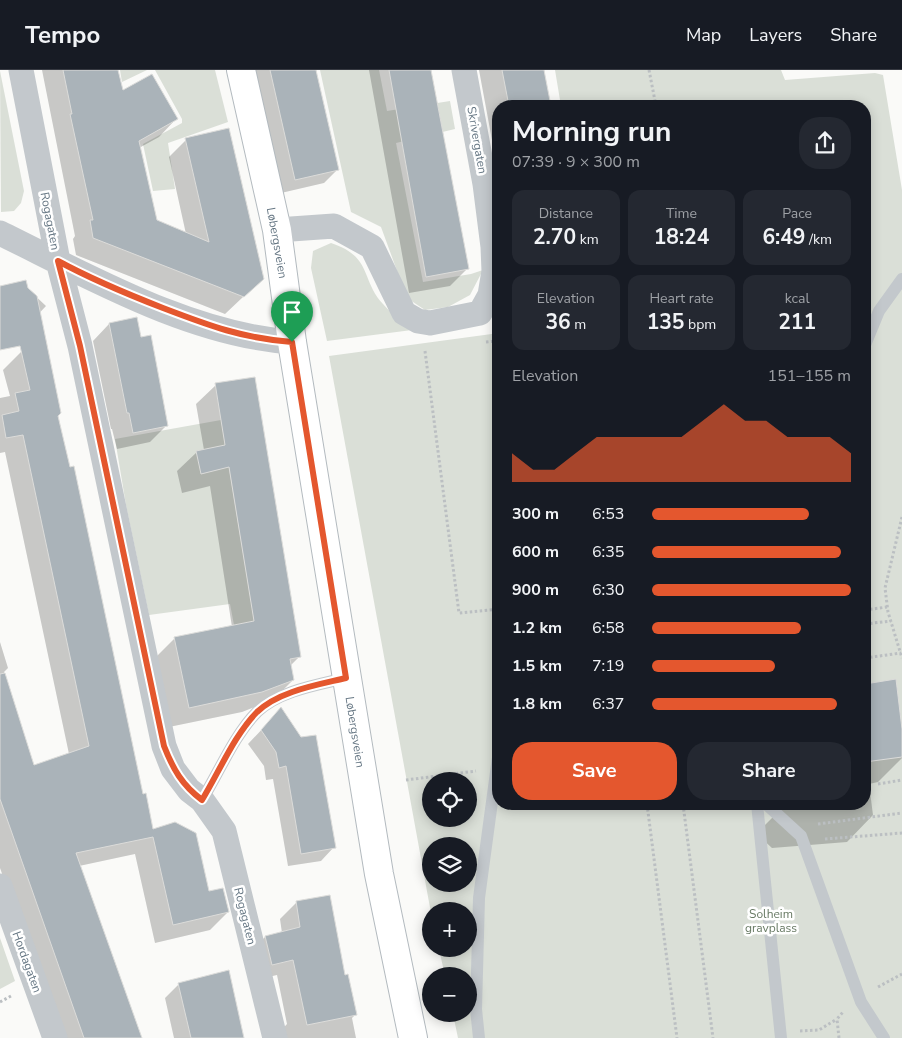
<!DOCTYPE html>
<html lang="en">
<head>
<meta charset="utf-8">
<style>
	:root { --surface:#171b24; --page:#242831; --text:#f1f3f6; --muted:#9ea1a6; --line:#363941; --accent:#e4572e }
	body { margin:0; font-family:"Nunito Sans",sans-serif; background:var(--page); color:var(--text); height:100vh; display:flex; flex-direction:column; font-size:19px; white-space:nowrap }
	* { box-sizing:border-box; margin:0 }
	p { font-size:16px; color:var(--muted) }
	.icon { flex:none; width:28px; height:28px; fill:none; stroke:currentColor; stroke-width:2; stroke-linecap:round; stroke-linejoin:round }
	.map { position:relative; flex:1; overflow:hidden }
	.sheet { position:absolute; left:492px; top:30px; width:379px; height:710px; display:flex; flex-direction:column; background:var(--surface); border-radius:20px; box-shadow:0 2px 12px #0003 }
	.sheet>* { flex:none }
	.fabs { position:absolute; left:422px; top:702px; display:grid; gap:10px }
	.fabs a { display:grid; place-items:center; width:55px; height:55px; border-radius:50%; background:var(--surface); box-shadow:0 2px 12px #0003; font-size:25px }
	.pin { position:absolute; display:grid; place-items:center; width:42px; height:42px; color:#fff; margin:-51px -21px; border-radius:50% 50% 50% 0; rotate:-45deg; box-shadow:0 0 5px #0007 }
	.pin .icon { rotate:45deg }
	.round { display:grid; place-items:center; flex:none; width:52px; height:52px; border-radius:20px; background:var(--page) }
	.summary { display:flex; align-items:center; justify-content:space-between; height:85px; padding:0 20px }
	h1 { font-size:28px; font-weight:700; line-height:38px }
	.stats { display:grid; grid-template-columns:repeat(3,1fr); gap:8px; height:85px; padding:5px 20px }
	.stats div { display:grid; align-content:center; border-radius:12px; background:var(--page); text-align:center }
	.stats b { font-size:21px; font-weight:700 }
	.stats small { font-size:14px; font-weight:400 }
	.stats p { font-size:14px }
	.chart { height:140px; padding:10px 20px }
	.chart p { display:flex; justify-content:space-between }
	.chart svg { width:100%; height:90px; margin-top:5px; fill:var(--accent); opacity:.7 }
	.button { display:flex; gap:10px; margin-top:auto; padding:10px 20px }
	.button a { flex:1; height:58px; border-radius:20px; background:var(--accent); color:#fff; font-size:20px; font-weight:700; line-height:58px; text-align:center }
	.button a+a { background:var(--page); color:var(--text) }
	ul { padding:0 20px; list-style:none; font-size:16px }
	li { display:grid; grid-template-columns:80px 60px 1fr; align-items:center; height:38px }
	li i { height:12px; border-radius:6px; background:var(--accent) }
	header { display:flex; align-items:center; gap:30px; box-sizing:border-box; height:70px; padding:0 25px; background:var(--surface); border-bottom:1px solid var(--line) }
	header strong { font-size:24px }
	nav { display:flex; gap:28px; margin-inline-start:auto; font-size:18px }
	.map>svg:first-child { display:block }
	.green { fill:#dadfd7; fill-rule:evenodd }
	.shadow { fill:#0003 }
	.building { fill:#aab3b9; stroke:#dcdcda }
	.lines { fill:none; stroke-linecap:round; stroke-linejoin:round }
	.secondary-casing { stroke:#b3babf; stroke-width:30 }
	.path { stroke:#bbbfc2; stroke-width:3; stroke-dasharray:2.5 2.5; stroke-linecap:butt }
	.lane { stroke:#c3c8cc; stroke-width:12 }
	.street { stroke:#c3c8cc; stroke-width:25 }
	.secondary { stroke:#fff; stroke-width:28 }
	.route-casing { stroke:#fff; stroke-width:10 }
	.route { stroke:#e4572e; stroke-width:6 }
	.labels { text-anchor:middle; dominant-baseline:central; stroke-width:5; stroke-linejoin:round; paint-order:stroke }
	.street-label { font-size:12px; fill:#657683; stroke:#fff }
	.park-label { font-size:12px; fill:#687a64; stroke:#fff }
</style>
</head>
<body>
<header>
<strong>Tempo</strong>
<nav><a>Map</a><a>Layers</a><a>Share</a></nav>
</header>
<div class="map">
<svg width="902" height="968" viewBox="0 0 902 968">
	<rect width="100%" height="100%" fill="#fafaf8"/>
	<path class="green" d="M120 0H147L122 12Z
		M155 0H215L228 52 168 73 175 119 153 121 143 74 182 53V49Z
		M320 0H379L387 41 450 31 455 59 396 73 423 212 471 204 483 200 470 225 448 237 425 240 407 228 381 157 351 142Z
		M555 0H781L785 10 875 3 883 5 902 120V968H458L453 944H469V906H445L439 879H469V841H431V843L329 286 499 263V734H865V36H561ZM431 711H469V749H431ZM431 776H469V814H431Z
		M0 1 24 121 21 133 14 141 1 142Z
		M331 173C373 187 360 209 383 234 391 244 403 251 412 260L327 271 311 198 313 181Z
		M221 350 255 557 235 560 230 534 149 545 126 435 115 369Z
		M0 868 15 911 0 919Z"/>
	<path class="shadow" d="M42 0H117L122 22 176 49 159 67 139 78 156 151 186 164 169 87 186 70 262 209 225 244 76 185 73 169 75 166Z
		M253 0H315L338 99 324 113 281 123Z
		M369 0H431L468 198 450 216 409 223Z
		M479 0H543L549 36H499V80L494 81Z
		M0 217 27 218 46 236 26 257 0 261Z
		M136 249 167 355 150 372 117 379 112 359H111L93 271 109 254Z
		M21 282 57 346 142 725 152 760 228 842 210 860 155 873 135 784 79 796 141 968H61L0 798V572L8 598 4 602 33 696 69 684 5 382 0 383V328L10 326 3 300Z
		M216 315 299 587 290 596 293 610 273 630 242 642 169 657 155 588 174 569 232 557 210 416 182 423 177 401 197 382 204 380 196 334Z
		M865 615 902 669V688L878 712 869 714 873 745 847 772 772 778 760 767 759 761 785 735 865 734Z
		M281 639 334 777 321 791 288 796 273 709 266 710 264 696 248 674Z
		M329 826 344 906 356 944 352 948 356 968H274L287 954 277 905 255 910 249 883 265 867 282 863 280 849 296 833Z
		M179 914 243 968H174L165 928Z"/>
	<path class="building" d="M63 0H118L123 20 152 4 178 49 139 71 157 150 209 172 185 68 229 58 264 209 244 227 93 168 90 150H93L70 44H72Z
		M270 0H316L339 100 295 110Z
		M389 0H431L469 199 426 207Z
		M502 0H544L551 36H509Z
		M26 210 28 218 37 226 61 343 58 346 70 397 74 396 143 724 146 723 153 759 175 752 196 763 209 821 223 818 229 842 173 855 153 767 76 783 142 968H84L0 729V604L5 603 34 695 89 676 23 365 6 368 2 345 19 341 15 323 30 320 20 276 0 280V216Z
		M137 247 141 267 151 265 168 356 133 363 129 343H127L109 253Z
		M255 307 301 587 290 589 294 610 262 622 189 638 174 567 254 551 229 397 201 404 196 381 225 375 215 313Z
		M896 609 902 659V687L865 692V614Z
		M281 637 301 667 316 665 336 778 301 784 286 696 279 698 276 682 261 660Z
		M330 825 345 905 348 904 357 945 307 955 293 890 272 895 265 866 300 857 296 831Z
		M229 900 244 968H191L178 913Z"/>
	<g class="lines">
		<g class="secondary-casing">
			<path id="secondary" d="M241 0 277 160 292 272 379 804 413 968"/>
		</g>
		<path class="path" d="M649 0 656 36
			M486 272 499 271
			M425 281 459 543 499 539
			M902 447 885 518 888 542 902 588
			M865 540 887 537
			M865 554 891 551
			M865 588 901 583
			M406 710 476 701
			M878 714 902 710
			M647 734 677 968
			M683 734 713 968
			M818 754 902 743
			M825 769 902 763
			M878 917 902 904
			M0 932 11 926
			M800 961 819 960 837 949
			M839 968 837 949 843 942"/>
		<path class="lane" d="M865 275 879 241 902 209
			M202 730C219 702 235 664 257 642 279 621 317 615 346 608
			M757 734 781 968
			M766 734 801 766 861 932 884 968
			M479 968 476 939 479 828 499 680"/>
		<path class="street" d="M21 0 58 191 80 276 164 676 173 699 189 720 202 730 224 761 275 968
			M277 160 334 156 372 177 404 243 418 251 430 253 480 243 490 225 494 201 493 177 485 114 464 0
			M0 163C90 207 191 265 292 272
			M0 816 55 968"/>
		<use href="#secondary" class="secondary"/>
	</g>
	<g class="lines">
		<g class="route-casing">
			<path id="route" d="M58 191C93 210 127 224 163 238 210 256 242 268 292 272L346 608C317 615 279 621 257 642 235 664 219 702 202 730 182 715 173 699 164 676L80 276Z"/>
		</g>
		<use href="#route" class="route"/>
	</g>
	<g class="labels">
		<g class="street-label">
			<text transform="translate(477 70) rotate(80)">Skrivergaten</text>
			<text transform="translate(50 151) rotate(79)">Rogagaten</text>
			<text transform="translate(277 173) rotate(80)">Løbergsveien</text>
			<text transform="translate(355 662) rotate(81)">Løbergsveien</text>
			<text transform="translate(245 846) rotate(76)">Rogagaten</text>
			<text transform="translate(27 892) rotate(70)">Hordagaten</text>
		</g>
		<g class="park-label">
			<text x="771" y="844">Solheim<tspan x="771" dy="14">gravplass</tspan></text>
		</g>
	</g>
</svg>
<div class="fabs">
<a><svg class="icon" aria-label="locate" viewBox="0 0 24 24"><circle cx="12" cy="12" r="6"/><path d="M12 2v4M12 18v4M2 12h4M18 12h4"/></svg></a>
<a><svg class="icon" aria-label="layers" viewBox="0 0 24 24"><path d="M12 4l9 5-9 5-9-5zM3 14l9 5 9-5"/></svg></a>
<a>+</a>
<a>−</a>
</div>
<div class="pin" style="left:292px;top:272px;background:#1e9e55"><svg class="icon" aria-label="arrive" viewBox="0 0 24 24"><path d="M6 21V4h12l-3 4 3 4H6"/></svg></div>
<section class="sheet">
<div class="summary"><div><h1>Morning run</h1><p>07:39 · 9 × 300 m</p></div><a class="round"><svg class="icon" aria-label="share" viewBox="0 0 24 24"><path d="M12 15V3M7 8l5-5 5 5M5 13v7h14v-7"/></svg></a></div>
<div class="stats">
<div><p>Distance</p><b>2.70<small> km</small></b></div>
<div><p>Time</p><b>18:24</b></div>
<div><p>Pace</p><b>6:49<small> /km</small></b></div>
</div>
<div class="stats">
<div><p>Elevation</p><b>36<small> m</small></b></div>
<div><p>Heart rate</p><b>135<small> bpm</small></b></div>
<div><p>kcal</p><b>211</b></div>
</div>
<div class="chart"><p><span>Elevation</span>151–155 m</p>
<svg viewBox="0 0 160 44" preserveAspectRatio="none"><path d="M0 44V30L10 38L20 38L30 30L40 22L50 22L60 22L70 22L80 22L90 14L100 6L110 14L120 14L130 22L140 22L150 22L160 30V44z"/></svg>
</div>
<ul>
<li><b>300 m</b>6:53<i style="width:79%"></i></li>
<li><b>600 m</b>6:35<i style="width:95%"></i></li>
<li><b>900 m</b>6:30<i style="width:100%"></i></li>
<li><b>1.2 km</b>6:58<i style="width:75%"></i></li>
<li><b>1.5 km</b>7:19<i style="width:62%"></i></li>
<li><b>1.8 km</b>6:37<i style="width:93%"></i></li>
</ul>
<div class="button"><a>Save</a><a>Share</a></div>
</section>
</div>
</body>
</html>
